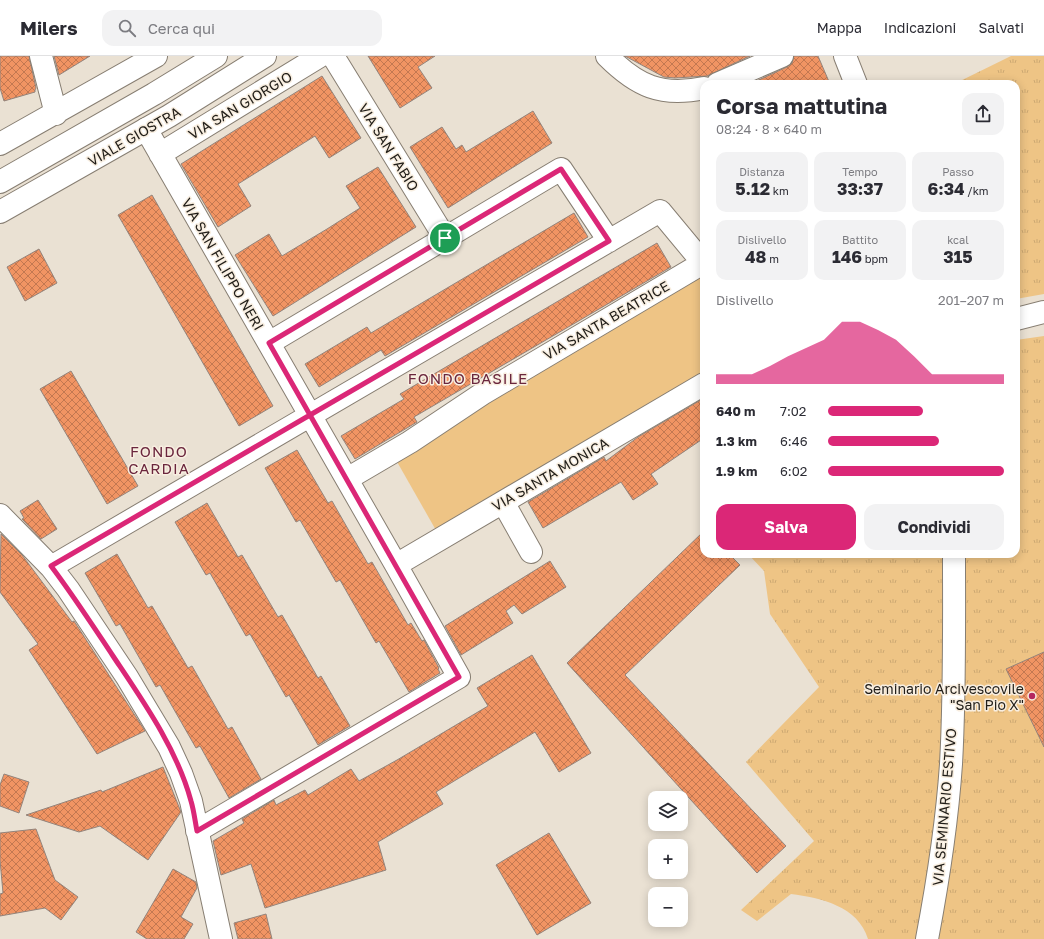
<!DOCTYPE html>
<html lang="it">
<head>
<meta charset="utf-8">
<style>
	:root { --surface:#fff; --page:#f2f2f3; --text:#2b2b33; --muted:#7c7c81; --line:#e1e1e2; --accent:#db2777 }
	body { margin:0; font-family:"Golos Text",sans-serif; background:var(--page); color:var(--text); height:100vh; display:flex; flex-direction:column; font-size:15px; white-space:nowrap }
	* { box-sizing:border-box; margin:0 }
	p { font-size:13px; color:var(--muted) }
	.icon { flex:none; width:22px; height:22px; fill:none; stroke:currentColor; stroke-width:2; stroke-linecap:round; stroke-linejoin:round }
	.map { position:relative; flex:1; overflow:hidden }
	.details { position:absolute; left:700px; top:24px; width:320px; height:478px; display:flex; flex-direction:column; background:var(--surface); border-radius:12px; box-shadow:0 2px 10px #0003 }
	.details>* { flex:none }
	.tools { position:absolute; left:648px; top:735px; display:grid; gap:8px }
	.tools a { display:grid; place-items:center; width:40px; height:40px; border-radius:8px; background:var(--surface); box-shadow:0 2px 10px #0003; font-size:20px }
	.pin { position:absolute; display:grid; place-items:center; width:34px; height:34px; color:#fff; margin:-17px; border:2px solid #fff; border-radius:50%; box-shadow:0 1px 4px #0007 }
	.round { display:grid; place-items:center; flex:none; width:42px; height:42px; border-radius:12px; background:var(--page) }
	.head { display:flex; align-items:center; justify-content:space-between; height:68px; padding:0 16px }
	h1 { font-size:22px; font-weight:700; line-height:30px }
	.figures { display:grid; grid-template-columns:repeat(3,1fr); gap:6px; height:68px; padding:4px 16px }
	.figures div { display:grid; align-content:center; border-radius:10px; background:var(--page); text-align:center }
	.figures b { font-size:17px; font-weight:700 }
	.figures small { font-size:11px; font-weight:400 }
	.figures p { font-size:11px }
	.chart { height:112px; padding:8px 16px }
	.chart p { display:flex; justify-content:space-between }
	.chart svg { width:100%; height:72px; margin-top:4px; fill:var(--accent); opacity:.7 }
	.action { display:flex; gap:8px; margin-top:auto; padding:8px 16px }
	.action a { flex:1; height:46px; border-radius:12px; background:var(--accent); color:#fff; font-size:16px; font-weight:700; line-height:46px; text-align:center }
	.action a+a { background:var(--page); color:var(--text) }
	ul { padding:0 16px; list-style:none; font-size:13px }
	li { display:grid; grid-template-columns:64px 48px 1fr; align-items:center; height:30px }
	li i { height:10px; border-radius:5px; background:var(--accent) }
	header { display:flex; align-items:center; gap:24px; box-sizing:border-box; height:56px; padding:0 20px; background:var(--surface); border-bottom:1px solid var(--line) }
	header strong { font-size:19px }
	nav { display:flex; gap:22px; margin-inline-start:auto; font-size:14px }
	.search { width:280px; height:36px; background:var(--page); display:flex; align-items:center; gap:10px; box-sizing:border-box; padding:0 14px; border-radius:12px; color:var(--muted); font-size:15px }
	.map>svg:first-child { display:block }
	.grass { fill:url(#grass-tufts) }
	.green { fill:#eec485 }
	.building { fill:url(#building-cross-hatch); stroke:#93847c }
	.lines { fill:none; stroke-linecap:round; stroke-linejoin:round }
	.minor-casing { stroke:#877e72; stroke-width:24 }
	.primary-casing { stroke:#877e72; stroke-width:24 }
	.minor { stroke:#fff; stroke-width:22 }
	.primary { stroke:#fff; stroke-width:22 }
	.route-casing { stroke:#fff; stroke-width:8 }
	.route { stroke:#db2777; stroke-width:5 }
	.poi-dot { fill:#b4275f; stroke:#f8eee0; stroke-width:1.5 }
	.labels { text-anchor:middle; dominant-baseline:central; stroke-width:3; stroke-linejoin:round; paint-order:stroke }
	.street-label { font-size:14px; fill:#201d18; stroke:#f8eee0 }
	.poi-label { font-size:14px; fill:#201d18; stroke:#f8eee0; text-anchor:end }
	.neighbourhood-label { font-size:15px; letter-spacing:1px; fill:#6a263d; stroke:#f8eee0 }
</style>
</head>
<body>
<header>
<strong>Milers</strong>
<div class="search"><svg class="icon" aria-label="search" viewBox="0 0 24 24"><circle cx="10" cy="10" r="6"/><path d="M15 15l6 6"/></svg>Cerca qui</div>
<nav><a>Mappa</a><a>Indicazioni</a><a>Salvati</a></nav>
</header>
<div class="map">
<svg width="1044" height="883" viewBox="0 0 1044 883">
	<defs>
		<pattern id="grass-tufts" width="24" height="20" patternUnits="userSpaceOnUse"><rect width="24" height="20" fill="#eec485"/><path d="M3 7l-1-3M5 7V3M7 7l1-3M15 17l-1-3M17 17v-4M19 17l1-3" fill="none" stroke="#cca872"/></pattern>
		<pattern id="building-cross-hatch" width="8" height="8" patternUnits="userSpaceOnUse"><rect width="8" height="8" fill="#f19463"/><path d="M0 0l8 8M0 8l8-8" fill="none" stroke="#c37851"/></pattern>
	</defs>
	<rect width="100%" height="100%" fill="#eae1d3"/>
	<path class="grass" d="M1011 0H1044V238L1016 243V28H954Z
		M1044 280V883H868C858 850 821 842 791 838L757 865 741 854 814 785 746 706 819 631 770 558 764 515 748 498H1016V284Z"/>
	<path class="green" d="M700 218 704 225V320L437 476 396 404 498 338Z"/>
	<path class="building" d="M0 0H29L36 32 35 34V36L4 45 0 32Z
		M54 0H90L59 19Z
		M368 0H435L418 11 432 32 400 52Z
		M625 0H750L707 20 675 22 664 21Z
		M794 0H818L830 28H750L787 11 792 7Z
		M322 20 361 82 329 102 315 80 270 108 238 128 251 150 218 171 181 108Z
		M533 55 552 87 448 152 410 91 442 71 456 93 462 89 466 96Z
		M378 111 416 171 273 260 235 199 269 178 282 200 327 173 360 152 346 130Z
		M152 139 273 350 239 370 118 159Z
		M574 157 588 181 385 300 381 294 319 331 305 308 367 271 371 277Z
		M657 187 671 211 414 361 417 366 355 403 341 380 404 343 400 338Z
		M39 193 57 227 25 245 7 211Z
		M71 315 138 430 107 448 40 333Z
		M704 342V382L651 418 658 428 633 444 621 426 543 472 528 446 604 401 606 405 638 381Z
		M297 394 328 447 332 445 368 508 372 506 408 569 411 567 422 585 424 584 439 612 438 613 440 617 409 636 379 585 376 587 340 524 336 526 300 464 296 466 265 412Z
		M38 444 57 473 41 483 22 463 24 462 20 455Z
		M207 447 238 501 242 499 278 561 282 559 318 622 321 620 350 670 318 689 289 639 286 641 250 578 246 580 210 517 206 519 175 466Z
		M704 475V498H729L740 509 625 619 786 790 757 817 567 607Z
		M1 478 22 499 72 566 74 565 145 675 97 698 29 594 38 588 0 536Z
		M117 498 148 552 152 550 188 612 192 610 228 673 232 671 261 723 229 742 200 690 196 692 160 629 156 631 120 568 116 570 85 517Z
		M550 505 566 531 522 558 514 549 506 555 513 567 461 599 445 570Z
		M1044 596V691L1006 613Z
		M532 599 591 697 559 716 535 676 436 736 443 748 378 786 386 814 265 852 251 808 221 819 213 785 244 767 242 763 274 744 276 749 305 734 308 739 351 713 359 725 397 704 488 650 477 632Z
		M163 711 181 756 148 804 100 770 79 776 26 759 101 734 102 736Z
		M4 718 29 726 19 757 0 750V729Z
		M36 773 55 824 78 841 61 864 45 852 0 860V838L3 837 0 804V777Z
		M549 777 591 847 537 879 496 809Z
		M173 813 196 826 197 832 181 861 193 868 184 883H147L136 876Z
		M266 858 272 883H238L234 867Z"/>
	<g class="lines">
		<g class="minor-casing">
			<path id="minor" d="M41 0 56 58
				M333 0 445 182
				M607 0C637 30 661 41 704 32
				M845 0 856 28
				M717 28 782 0
				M146 73 396 509 459 621 197 775
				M0 88 156 0
				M160 98 320 0
				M1016 263 1044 256
				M269 287 561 113 609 185
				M347 423 410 386 482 338 703 207
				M503 446 531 496
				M0 459 51 511 68 533 127 621 169 691 181 717 191 745 221 883
				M396 509 704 328
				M51 511 660 155 704 208
				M927 883C938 825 947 767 951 708 955 638 954 568 954 498"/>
		</g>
		<g class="primary-casing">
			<path id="primary" d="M0 126 154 38 216 0
				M0 156 169 60 265 0"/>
		</g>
		<use href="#minor" class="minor"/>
		<use href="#primary" class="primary"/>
	</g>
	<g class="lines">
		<g class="route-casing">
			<path id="route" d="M445 182 269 287 310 359 51 510C73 539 93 570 113 600 143 645 177 693 191 745 194 755 195 765 197 775L459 621 310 359 609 185 561 113 445 182"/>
		</g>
		<use href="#route" class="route"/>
	</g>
	<circle class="poi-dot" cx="1032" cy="640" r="4"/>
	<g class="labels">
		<g class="street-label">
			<text transform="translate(240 49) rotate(-31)">VIA SAN GIORGIO</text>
			<text transform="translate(134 80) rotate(-30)">VIALE GIOSTRA</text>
			<text transform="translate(389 91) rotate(58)">VIA SAN FABIO</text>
			<text transform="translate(223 208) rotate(60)">VIA SAN FILIPPO NERI</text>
			<text transform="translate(606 264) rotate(-30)">VIA SANTA BEATRICE</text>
			<text transform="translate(550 418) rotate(-30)">VIA SANTA MONICA</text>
			<text transform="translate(944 751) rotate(-85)">VIA SEMINARIO ESTIVO</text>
		</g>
		<g class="poi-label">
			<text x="1024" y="632">Seminario Arcivescovile<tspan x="1024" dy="16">"San Pio X"</tspan></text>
		</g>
		<g class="neighbourhood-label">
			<text x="468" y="322">FONDO BASILE</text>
			<text x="159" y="395">FONDO<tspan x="159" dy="17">CARDIA</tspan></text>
		</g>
	</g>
</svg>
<div class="tools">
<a><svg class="icon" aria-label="layers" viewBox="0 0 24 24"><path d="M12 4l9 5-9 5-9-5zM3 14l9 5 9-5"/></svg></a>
<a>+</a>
<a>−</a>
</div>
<div class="pin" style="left:445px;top:182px;background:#1e9e55"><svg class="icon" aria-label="arrive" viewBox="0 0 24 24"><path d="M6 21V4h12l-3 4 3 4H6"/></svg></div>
<section class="details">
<div class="head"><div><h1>Corsa mattutina</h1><p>08:24 · 8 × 640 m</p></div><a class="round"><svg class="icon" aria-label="share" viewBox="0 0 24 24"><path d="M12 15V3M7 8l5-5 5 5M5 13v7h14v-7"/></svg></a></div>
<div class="figures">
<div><p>Distanza</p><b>5.12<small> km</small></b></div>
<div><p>Tempo</p><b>33:37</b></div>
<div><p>Passo</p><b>6:34<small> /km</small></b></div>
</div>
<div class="figures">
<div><p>Dislivello</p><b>48<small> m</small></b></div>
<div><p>Battito</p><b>146<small> bpm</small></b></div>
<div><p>kcal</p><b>315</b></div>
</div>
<div class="chart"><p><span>Dislivello</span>201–207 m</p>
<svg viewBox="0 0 160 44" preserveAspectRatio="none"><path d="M0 44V38L10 38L20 38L30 33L40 27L50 22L60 17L70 6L80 6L90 11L100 17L110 27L120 38L130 38L140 38L150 38L160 38V44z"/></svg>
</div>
<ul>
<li><b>640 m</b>7:02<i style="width:54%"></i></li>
<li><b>1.3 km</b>6:46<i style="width:63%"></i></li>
<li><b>1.9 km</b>6:02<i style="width:100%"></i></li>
</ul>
<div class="action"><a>Salva</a><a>Condividi</a></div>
</section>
</div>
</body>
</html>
